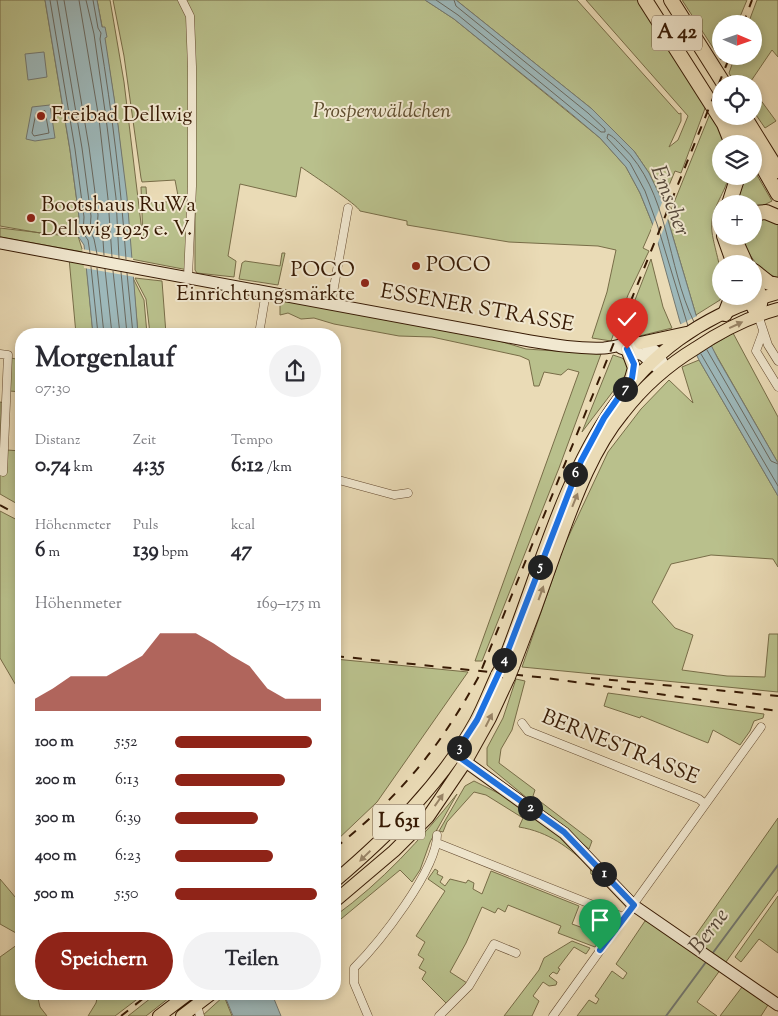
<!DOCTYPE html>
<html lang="de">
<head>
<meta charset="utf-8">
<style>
	:root { --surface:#fff; --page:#f2f2f3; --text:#2b2b33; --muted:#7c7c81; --accent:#8f2418 }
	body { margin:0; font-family:"Sorts Mill Goudy",serif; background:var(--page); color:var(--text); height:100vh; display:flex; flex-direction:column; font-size:19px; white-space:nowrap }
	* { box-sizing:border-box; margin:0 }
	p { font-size:16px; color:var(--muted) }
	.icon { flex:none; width:28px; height:28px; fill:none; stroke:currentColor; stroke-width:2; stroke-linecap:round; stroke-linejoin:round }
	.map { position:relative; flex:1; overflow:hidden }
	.panel { position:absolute; left:15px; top:328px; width:326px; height:672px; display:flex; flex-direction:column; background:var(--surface); border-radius:20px; box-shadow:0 2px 8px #0003 }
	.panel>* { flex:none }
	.needle { width:32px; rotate:92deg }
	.buttons { position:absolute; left:712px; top:15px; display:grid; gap:10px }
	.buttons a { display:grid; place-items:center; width:50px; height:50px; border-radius:50%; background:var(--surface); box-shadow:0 2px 8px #0003; font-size:25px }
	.pin { position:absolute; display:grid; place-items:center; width:42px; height:42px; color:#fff; margin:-51px -21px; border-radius:50% 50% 50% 0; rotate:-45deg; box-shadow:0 0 5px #0007 }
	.pin .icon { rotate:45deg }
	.km { position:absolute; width:25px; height:25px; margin:-12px; border-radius:50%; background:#222; color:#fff; font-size:14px; line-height:25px; text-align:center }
	.round { display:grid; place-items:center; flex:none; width:52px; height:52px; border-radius:26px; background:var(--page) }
	.overview { display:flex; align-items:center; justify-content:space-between; height:85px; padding:0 20px }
	h1 { font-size:28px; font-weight:700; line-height:38px }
	.stats { display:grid; grid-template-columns:repeat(3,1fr); gap:8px; height:85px; padding:5px 20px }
	.stats div { display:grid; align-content:center }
	.stats b { font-size:21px; font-weight:700 }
	.stats small { font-size:14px; font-weight:400 }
	.stats p { font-size:14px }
	.chart { height:140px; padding:10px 20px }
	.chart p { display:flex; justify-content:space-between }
	.chart svg { width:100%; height:90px; margin-top:5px; fill:var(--accent); opacity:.7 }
	.cta { display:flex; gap:10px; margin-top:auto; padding:10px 20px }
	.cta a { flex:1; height:58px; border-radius:30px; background:var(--accent); color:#fff; font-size:20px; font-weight:700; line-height:58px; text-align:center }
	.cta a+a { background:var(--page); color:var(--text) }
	ul { padding:0 20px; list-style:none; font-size:16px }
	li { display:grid; grid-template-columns:80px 60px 1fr; align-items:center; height:38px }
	li i { height:12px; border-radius:6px; background:var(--accent) }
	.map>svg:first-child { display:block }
	.green { fill:#b9c08c; stroke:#786d48 }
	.water { fill:#9db8ba; stroke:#747971 }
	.pier { fill:#eadbb6 }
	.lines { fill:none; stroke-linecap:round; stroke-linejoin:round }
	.shore { stroke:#6a695f; stroke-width:1 }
	.stream { stroke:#747971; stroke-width:2 }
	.street-casing { stroke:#644a30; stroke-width:9 }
	.secondary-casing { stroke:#371a04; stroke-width:13 }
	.primary-casing { stroke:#371a04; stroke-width:14 }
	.highway-casing { stroke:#371a04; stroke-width:16 }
	.street { stroke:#f1e8d0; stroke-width:8 }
	.secondary { stroke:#f1e8d0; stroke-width:11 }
	.primary { stroke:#eadbb6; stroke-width:12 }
	.highway { stroke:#eadbb6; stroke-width:14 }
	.rail { stroke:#371a04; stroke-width:2; stroke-dasharray:9 9; stroke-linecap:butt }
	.primary-bridge-casing { stroke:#371a04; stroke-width:14; stroke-linecap:butt }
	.primary-bridge { stroke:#eadbb6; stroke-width:12 }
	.oneway { fill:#998466 }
	.route-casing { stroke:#fff; stroke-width:10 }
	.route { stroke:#1a73e8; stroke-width:6 }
	.poi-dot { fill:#8f2418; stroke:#f1e8d0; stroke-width:2 }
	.labels { text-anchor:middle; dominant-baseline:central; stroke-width:4; stroke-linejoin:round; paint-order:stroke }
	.shield { fill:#f1e8d0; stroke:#6f5841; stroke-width:1 }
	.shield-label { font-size:20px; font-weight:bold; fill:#371a04 }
	.park-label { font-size:21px; font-style:italic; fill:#5e4c2d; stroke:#f1e8d0 }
	.poi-label { font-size:21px; fill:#371a04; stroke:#f1e8d0; text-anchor:start }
	.street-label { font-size:21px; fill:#371a04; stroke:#f1e8d0 }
	.water-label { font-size:22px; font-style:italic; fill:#56493b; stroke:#f1e8d0 }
</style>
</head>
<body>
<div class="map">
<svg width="778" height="1016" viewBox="0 0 778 1016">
	<rect width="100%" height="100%" fill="#eadbb6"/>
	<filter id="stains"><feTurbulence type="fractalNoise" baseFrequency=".004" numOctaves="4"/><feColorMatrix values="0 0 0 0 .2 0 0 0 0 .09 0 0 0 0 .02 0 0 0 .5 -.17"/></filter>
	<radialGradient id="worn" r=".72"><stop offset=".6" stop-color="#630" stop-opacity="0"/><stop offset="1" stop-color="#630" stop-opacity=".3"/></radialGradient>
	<path class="green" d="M0 0H45L70 150 79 217 78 236 83 252 0 237V228L67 236V234L40 233 0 226Z
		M97 0H110L124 82 143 240 141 187H146L147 203 179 201 175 180 142 182 141 178 124 56 113 0H425L454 19 600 138 626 167 640 193 653 225 643 248 649 251 628 295 611 341 592 338 607 292 616 250 598 246 509 242 407 225V221L360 211C358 205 311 174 301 167L296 197 240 184 228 256 236 261 234 277 197 273 195 270V212L188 270 131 259C125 172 114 85 97 0Z
		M456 0H577L679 114 681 113V121L669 147 678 140 688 116 586 0H641L707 103 681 173 675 171 665 195 671 210 711 111 728 144H721V176H729C724 196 709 210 712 232 714 249 728 286 720 300L696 315 662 200 649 173 634 151 592 109Z
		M682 0H747L737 24H721L723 56 721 60Z
		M757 0H778V57L772 50 749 84H735L729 73 735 56H754V24H748Z
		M754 91 776 121 765 128 754 112Z
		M754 170 772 201 754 210V204H734L742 176H754Z
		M762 216 778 222V278C758 271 748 255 741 236H754V218Z
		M282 253H285L278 285 239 279 242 263 245 261 280 266Z
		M69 258 86 261 93 334H76Z
		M651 259 663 307 672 328 619 341Z
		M133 278 144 300 147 334H138Z
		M135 278 162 281 166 334H150L146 299Z
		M293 301 486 337 526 349 601 354 559 468 482 661H475L579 372 568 369 561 375 544 372 539 386H534L529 360 520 356 432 337 399 336 334 324 314 318 301 319 288 313 280 315V302Z
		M733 333 778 417V463L711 346Z
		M613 355 622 358 628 363 627 373 582 432Z
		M11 358 21 360V392L10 391Z
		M699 360 778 496V567L773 559 711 555 671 564 652 602 675 628 693 635 682 670 727 676 765 677 769 634H778V692L522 667 564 546 608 452 641 409 669 380 693 403 682 367Z
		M0 402 9 404 7 450 21 451V506L0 494Z
		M0 511 21 522V694L0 658Z
		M335 659 468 672 377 802 335 842Z
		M516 679 525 681 512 730 501 749 499 763 535 790 533 796 592 841 589 849 487 765V748L503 718Z
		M608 693 764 714 763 718 754 721 750 731 740 745 713 730 708 743 641 716 640 718 604 706Z
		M474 781 502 795 561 837 603 881 591 874 590 867C568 847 549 832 519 827L523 818 486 795 474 792 447 822 443 832 439 831 465 786Z
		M457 794 430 842 420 870 412 882 400 870 335 924V916C382 882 421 839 457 794Z
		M778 818V890L697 1002 717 1016H577L589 1000 596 1004 599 999 595 996 612 971 623 979 627 973 616 964 645 921 652 922 688 946Z
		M435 869 438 871 437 874 443 877 440 882 445 886 450 879 466 883 468 880 474 883 473 889 482 894 491 871 579 906 572 924 597 933 602 915 613 920 595 947 558 933 561 926 508 905 505 912 498 908 495 913 482 907 466 943 450 972 467 983 447 1004 422 979 426 972 419 968 424 959 418 955 425 942 416 936 445 891 428 879Z
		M0 879 21 904V930L16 933 0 924Z
		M778 896V953L759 939 741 962 735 957Z
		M572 941 590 948 586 954 574 947 558 968 560 969 557 974 553 972 549 976 557 982 556 985 549 986 543 982 533 996 539 1001 532 1016H504L539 970 544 958Z
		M21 942V994H37L40 1007 47 1016H0V957Z
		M742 987 768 1005 761 1016H720Z
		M98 994H144L115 1016H88L96 1003Z
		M156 994H174L146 1016H128Z
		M224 996 232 1016H202Z"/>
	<path class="water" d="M45 0H97L102 27H105L107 37 105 38 117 117 127 197 138 334H93L84 245 78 236 79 217 70 150Z
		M425 0H456L592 109 634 151 649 173 662 200 696 315 718 359 778 463V496L699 360 680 322 653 225 640 193 626 167 600 138 568 111 454 19Z
		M44 52 47 77 28 80 25 54Z
		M50 105 55 138 35 141 26 139 32 107Z
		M224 994H272L281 1016H233Z"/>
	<path class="pier" d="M664 198 669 216 656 247 651 229Z
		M82 249 133 258 135 277 84 268Z
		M699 315 713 345 694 357 679 325Z"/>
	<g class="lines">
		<path class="shore" d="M50 0 75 149 84 217 83 233 88 240 90 253
			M57 0 82 148 91 216 90 231 94 239 97 254
			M64 0 89 147 98 215 97 228 103 240 104 255
			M79 0 99 119 108 199 112 257
			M86 0 94 34 106 118 116 198 119 258
			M93 0 98 28 101 33 100 39C112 113 121 185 126 259
			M436 0 458 15 601 132H605V129L588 113 456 6 454 0
			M45 111 49 133 34 136 32 133 36 113Z
			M91 267 98 334
			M97 268 104 334
			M105 269 112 334
			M113 271 120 334
			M121 272 127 334
			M127 273 133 334
			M688 326 657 224 645 191 630 163 607 138 608 134C613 136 618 142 622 146 670 192 666 265 694 322
			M707 350 771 461 778 464
			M701 354 778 486"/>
		<path class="stream" d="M712 954 778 865
			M666 1016 706 962"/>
		<g class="street-casing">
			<path id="street" d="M182 0 190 16 192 67V186L188 277
				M331 304 348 208
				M758 315 768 345 778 361
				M763 332 756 351 778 387
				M259 334 266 292
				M0 354 8 355 3 472
				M335 479 394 495 408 493
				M522 723 528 731 699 799 705 804
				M437 843 623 917
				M197 1005 200 1016
				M368 1016 354 983V968C379 943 437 870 437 835
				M439 1016 469 986 494 944 516 953
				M553 1016 761 727"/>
		</g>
		<g class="secondary-casing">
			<path id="secondary" d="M0 243 530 341C554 345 579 349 604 348 615 347 632 341 642 343 652 346 660 355 663 365
				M621 348 643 355 659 369
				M459 757 564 833 633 905 778 1005"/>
		</g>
		<g class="primary-casing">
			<path id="primary" d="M640 343 686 333
				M627 349 634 368 630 382
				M502 666C565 507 589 346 778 293
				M513 667C528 629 542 591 555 553 573 505 590 453 623 413 643 387 668 365 696 348 721 331 749 317 778 309
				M335 881C389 835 442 783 476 721 484 706 490 690 497 675
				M335 901 394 851 428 817 466 761 490 718 509 677
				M159 1016 188 994
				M182 1016 211 994"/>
		</g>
		<g class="highway-casing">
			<path id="highway" d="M645 0 724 124 732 144
				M671 0 724 84
				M731 116 748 144
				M744 116 778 171
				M754 152 778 194
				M729 204 738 176
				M754 213 766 212 778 217
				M724 236 734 264
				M736 236 737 244 746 264
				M754 271 769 283 778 285
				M754 282 761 298 758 315
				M748 296 758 315
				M725 314 732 296"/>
		</g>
		<use href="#street" class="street"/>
		<use href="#secondary" class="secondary"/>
		<use href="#primary" class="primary"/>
		<use href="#highway" class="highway"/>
		<path class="rail" d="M743 24 752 0
			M0 505 21 517
			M335 656 547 678 778 711
			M591 678 778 696
			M335 848C400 796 439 749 479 676L730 56
			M121 1016 149 994"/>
		<g class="primary-bridge-casing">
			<path id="primary-bridge" d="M497 675 502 666
				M509 677 513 667"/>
		</g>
		<use href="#primary-bridge" class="primary-bridge"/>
	</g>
	<defs><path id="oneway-solid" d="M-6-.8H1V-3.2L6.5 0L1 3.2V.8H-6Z" transform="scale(1.25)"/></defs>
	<g class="oneway">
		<use href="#oneway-solid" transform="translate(736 325) rotate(-25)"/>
		<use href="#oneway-solid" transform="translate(575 500) rotate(-68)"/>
		<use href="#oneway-solid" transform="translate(541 593) rotate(-70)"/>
		<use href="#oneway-solid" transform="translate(489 720) rotate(-63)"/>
		<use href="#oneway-solid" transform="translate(439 800) rotate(-55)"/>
		<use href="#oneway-solid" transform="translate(365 856) rotate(136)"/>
	</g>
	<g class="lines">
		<g class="route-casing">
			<path id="route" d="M600 950 634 905 564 832 455 754 477 720 502 666 581 461 604 418 632 378 634 364 627 349"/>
		</g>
		<use href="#route" class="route"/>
	</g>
	<g class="poi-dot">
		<circle cx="41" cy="116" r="5"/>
		<circle cx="31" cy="218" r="5"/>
		<circle cx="416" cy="266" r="5"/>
		<circle cx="365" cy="283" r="5"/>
	</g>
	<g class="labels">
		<g class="shield">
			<rect x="652" y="15.5" width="50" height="35" rx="4"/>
			<rect x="373" y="804.5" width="52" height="35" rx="4"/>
		</g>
		<g class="shield-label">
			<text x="677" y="33">A 42</text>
			<text x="399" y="822">L 631</text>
		</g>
		<g class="park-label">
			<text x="382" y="112">Prosperwäldchen</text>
		</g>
		<g class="poi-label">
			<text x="51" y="116">Freibad Dellwig</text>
			<text x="41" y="206">Bootshaus RuWa<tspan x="41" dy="24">Dellwig 1925 e. V.</tspan></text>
			<text x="426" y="266">POCO</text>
			<text x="355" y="271" text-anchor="end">POCO<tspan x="355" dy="24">Einrichtungsmärkte</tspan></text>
		</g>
		<g class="street-label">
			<text transform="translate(477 309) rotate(10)">ESSENER STRASSE</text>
			<text transform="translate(620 748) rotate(22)">BERNESTRASSE</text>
		</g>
		<g class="water-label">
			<text transform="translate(669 201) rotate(69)">Emscher</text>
			<text transform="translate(710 932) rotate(-53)">Berne</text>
		</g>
	</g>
	<rect width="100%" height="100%" filter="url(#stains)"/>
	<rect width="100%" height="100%" fill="url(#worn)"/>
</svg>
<div class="buttons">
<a><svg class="needle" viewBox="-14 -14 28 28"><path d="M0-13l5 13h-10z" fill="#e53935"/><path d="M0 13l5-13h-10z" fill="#7c7c81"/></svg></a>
<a><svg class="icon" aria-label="locate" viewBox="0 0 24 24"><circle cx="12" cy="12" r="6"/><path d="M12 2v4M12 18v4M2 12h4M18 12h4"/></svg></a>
<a><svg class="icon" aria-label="layers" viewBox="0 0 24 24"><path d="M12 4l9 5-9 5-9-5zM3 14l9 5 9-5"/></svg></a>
<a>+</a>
<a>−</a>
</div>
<div class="pin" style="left:600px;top:950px;background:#1e9e55"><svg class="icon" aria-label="arrive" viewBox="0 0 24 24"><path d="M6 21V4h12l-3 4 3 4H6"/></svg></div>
<div class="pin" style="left:627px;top:349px;background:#d93025"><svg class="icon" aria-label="check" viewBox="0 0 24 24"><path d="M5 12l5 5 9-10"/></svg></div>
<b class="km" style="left:604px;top:874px">1</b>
<b class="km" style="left:530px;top:808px">2</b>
<b class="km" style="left:459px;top:748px">3</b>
<b class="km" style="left:504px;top:660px">4</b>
<b class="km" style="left:540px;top:567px">5</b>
<b class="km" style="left:575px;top:474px">6</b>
<b class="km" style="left:625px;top:389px">7</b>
<section class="panel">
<div class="overview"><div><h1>Morgenlauf</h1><p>07:30</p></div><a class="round"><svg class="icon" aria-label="share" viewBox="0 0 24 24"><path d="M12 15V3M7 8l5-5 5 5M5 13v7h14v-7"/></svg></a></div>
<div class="stats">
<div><p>Distanz</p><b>0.74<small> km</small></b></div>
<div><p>Zeit</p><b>4:35</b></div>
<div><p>Tempo</p><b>6:12<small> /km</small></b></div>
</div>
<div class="stats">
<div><p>Höhenmeter</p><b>6<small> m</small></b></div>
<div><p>Puls</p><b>139<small> bpm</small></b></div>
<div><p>kcal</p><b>47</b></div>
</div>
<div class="chart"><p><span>Höhenmeter</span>169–175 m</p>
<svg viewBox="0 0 160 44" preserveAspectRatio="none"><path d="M0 44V38L10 33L20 27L30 27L40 27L50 22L60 17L70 6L80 6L90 6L100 11L110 17L120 22L130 33L140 38L150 38L160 38V44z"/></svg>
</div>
<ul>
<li><b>100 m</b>5:52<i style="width:94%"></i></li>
<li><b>200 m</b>6:13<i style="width:75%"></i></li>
<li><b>300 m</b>6:39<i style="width:57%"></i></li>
<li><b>400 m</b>6:23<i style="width:67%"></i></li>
<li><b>500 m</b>5:50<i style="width:97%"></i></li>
</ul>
<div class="cta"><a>Speichern</a><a>Teilen</a></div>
</section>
</div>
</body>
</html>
